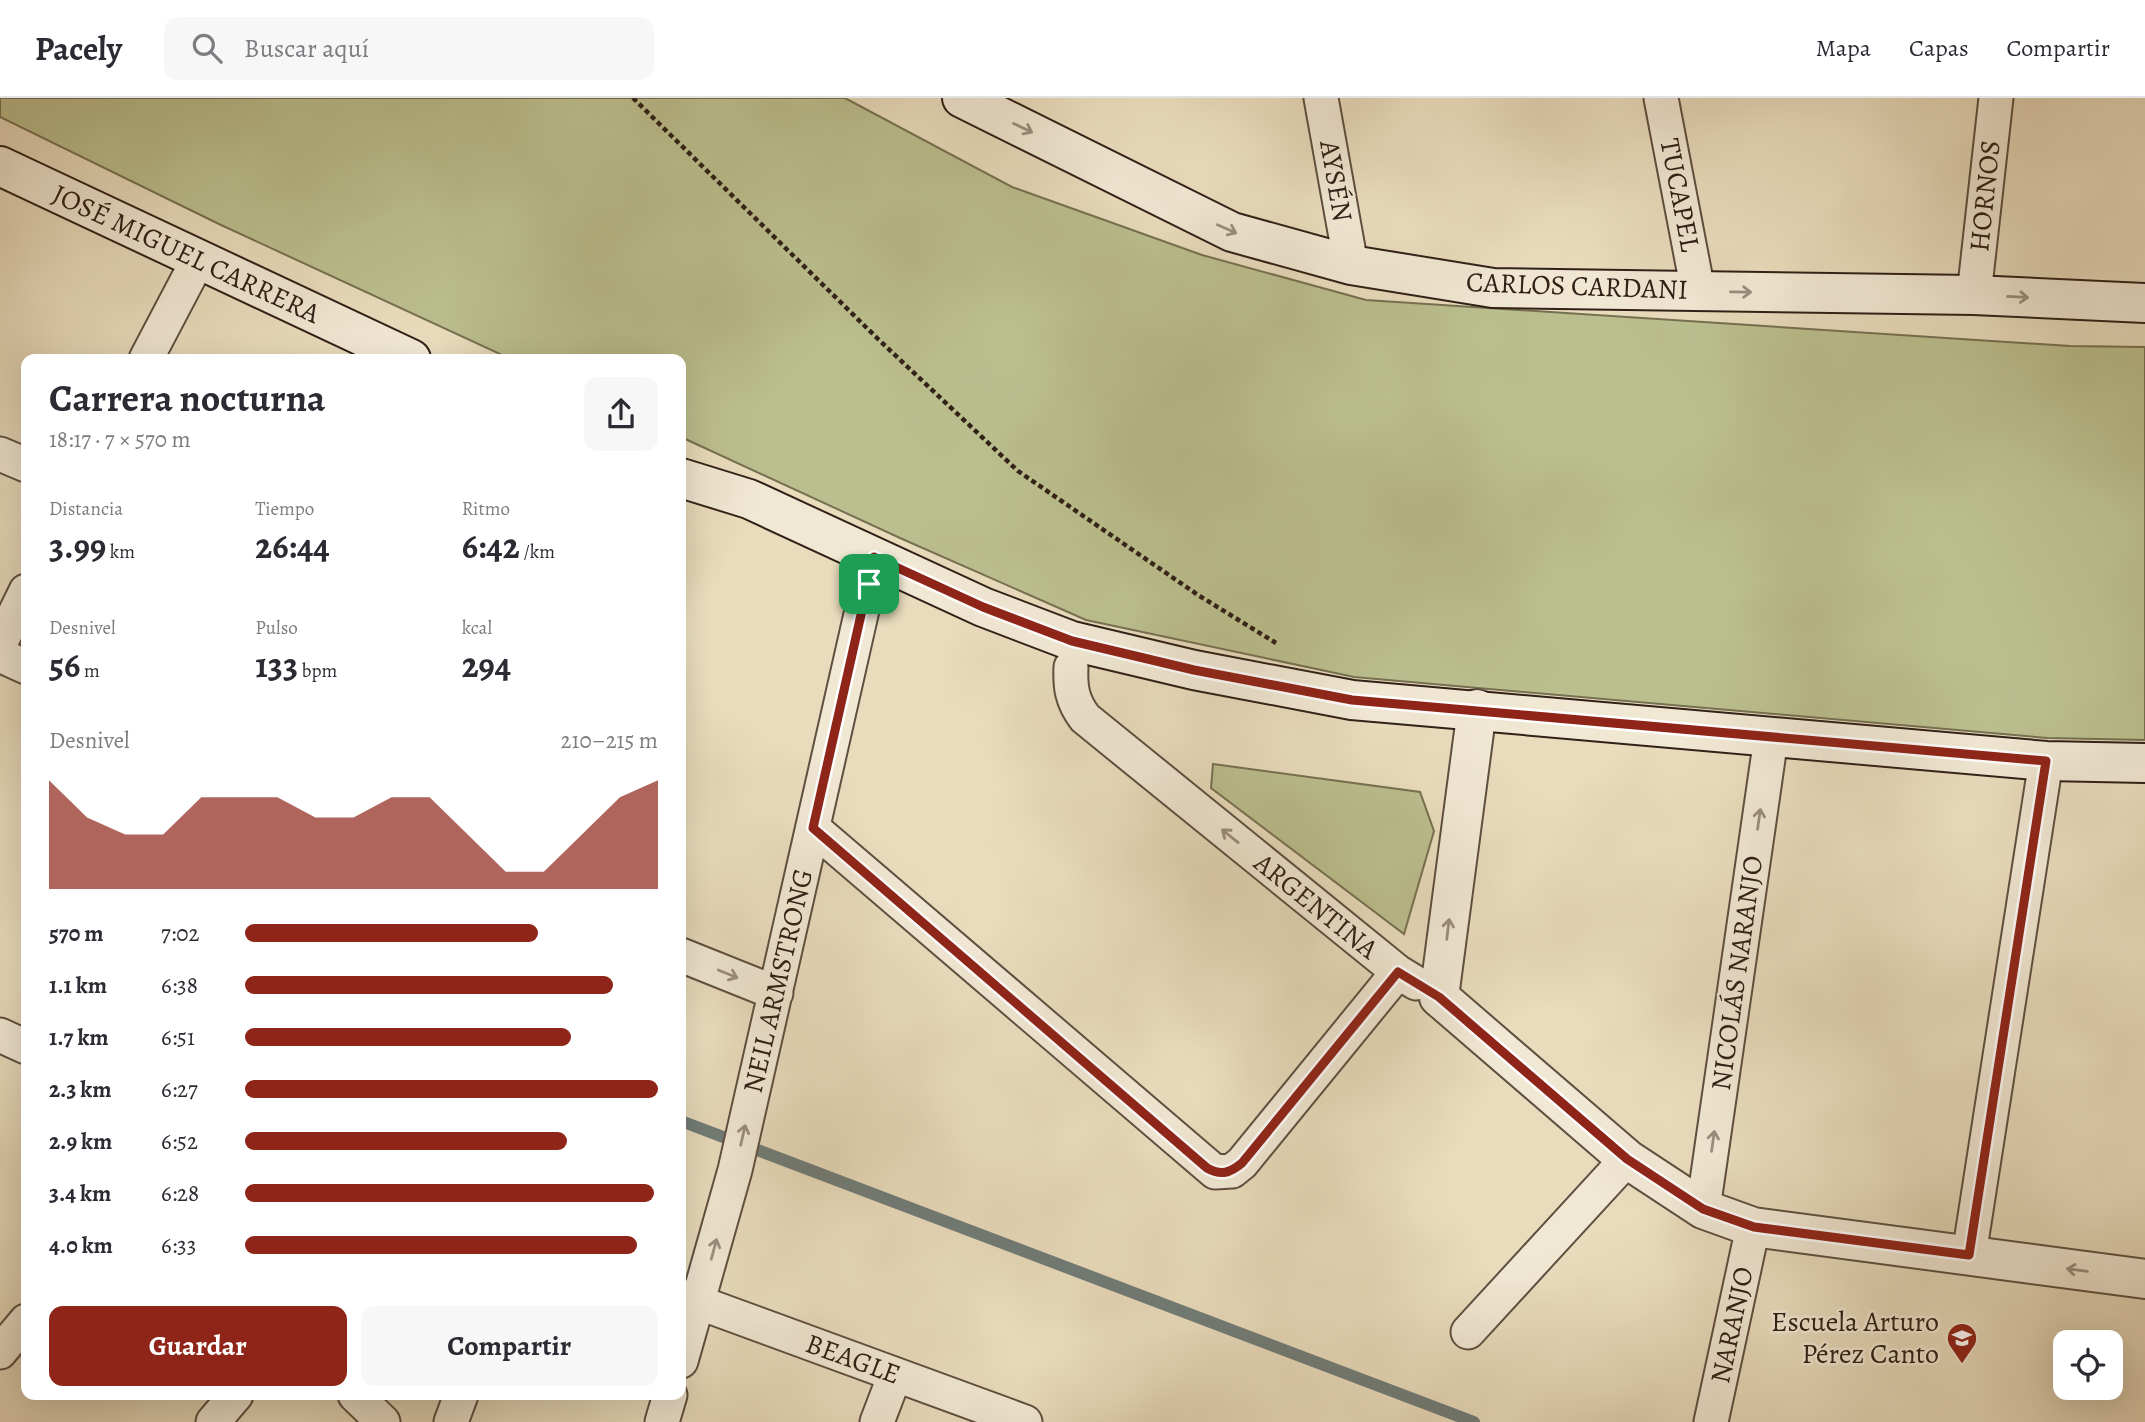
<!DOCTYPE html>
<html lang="es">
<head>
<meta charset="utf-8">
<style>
	:root { --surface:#fff; --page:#f7f7f7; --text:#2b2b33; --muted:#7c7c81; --line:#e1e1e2; --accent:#8f2418 }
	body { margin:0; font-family:Alegreya,serif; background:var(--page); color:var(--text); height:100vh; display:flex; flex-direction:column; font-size:26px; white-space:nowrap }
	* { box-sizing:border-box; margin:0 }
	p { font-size:23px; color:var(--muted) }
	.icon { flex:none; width:38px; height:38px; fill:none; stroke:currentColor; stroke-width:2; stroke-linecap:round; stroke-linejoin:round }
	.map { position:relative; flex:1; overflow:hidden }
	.details { position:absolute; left:21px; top:256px; width:665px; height:1046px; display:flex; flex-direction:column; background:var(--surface); border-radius:14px; box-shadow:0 7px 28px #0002 }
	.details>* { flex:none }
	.controls { position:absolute; left:2053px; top:1232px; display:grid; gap:14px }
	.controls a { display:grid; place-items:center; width:70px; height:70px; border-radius:14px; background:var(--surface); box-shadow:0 7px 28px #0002; font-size:35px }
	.pin { position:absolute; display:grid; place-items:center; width:60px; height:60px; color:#fff; margin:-30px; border-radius:14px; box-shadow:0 4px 10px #0006 }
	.round { display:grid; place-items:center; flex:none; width:74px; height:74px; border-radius:14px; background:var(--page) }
	.summary { display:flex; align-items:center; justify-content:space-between; height:119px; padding:0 28px }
	h1 { font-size:38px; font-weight:700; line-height:52px }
	.metrics { display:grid; grid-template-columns:repeat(3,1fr); gap:10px; height:119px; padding:7px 28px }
	.metrics div { display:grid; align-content:center }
	.metrics b { font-size:35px; font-weight:700 }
	.metrics small { font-size:19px; font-weight:400 }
	.metrics p { font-size:19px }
	.chart { height:196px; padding:14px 28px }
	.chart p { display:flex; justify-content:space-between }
	.chart svg { width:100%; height:126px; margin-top:7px; fill:var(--accent); opacity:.7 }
	.primary-button { display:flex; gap:14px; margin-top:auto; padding:14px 28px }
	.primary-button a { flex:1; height:80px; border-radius:14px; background:var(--accent); color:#fff; font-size:28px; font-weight:700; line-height:80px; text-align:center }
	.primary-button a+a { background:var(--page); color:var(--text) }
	ul { padding:0 28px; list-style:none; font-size:23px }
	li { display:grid; grid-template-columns:112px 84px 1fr; align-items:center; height:52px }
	li i { height:18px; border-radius:9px; background:var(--accent) }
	header { display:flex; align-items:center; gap:42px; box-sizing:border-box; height:98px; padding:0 35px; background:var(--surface); border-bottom:2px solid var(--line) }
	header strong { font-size:33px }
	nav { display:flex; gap:38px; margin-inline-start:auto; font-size:24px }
	.search { width:490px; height:63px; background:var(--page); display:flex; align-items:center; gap:18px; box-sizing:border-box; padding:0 24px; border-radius:14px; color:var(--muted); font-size:26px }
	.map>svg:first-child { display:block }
	.green { fill:#bbbf8e; stroke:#767052; stroke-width:2 }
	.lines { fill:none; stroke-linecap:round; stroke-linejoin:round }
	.stream { stroke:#707c78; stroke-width:12 }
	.minor-casing { stroke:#5e4f40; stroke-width:37 }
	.tertiary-casing { stroke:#5e4f40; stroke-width:42 }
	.secondary-casing { stroke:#302017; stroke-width:42 }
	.path { stroke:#302017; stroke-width:4.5; stroke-dasharray:5 3.5; stroke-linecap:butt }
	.minor { stroke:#f1e8d4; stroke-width:33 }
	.tertiary { stroke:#f1e8d4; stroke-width:38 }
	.secondary { stroke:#f1e8d4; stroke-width:38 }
	.oneway { stroke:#9a8e7f }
	.route-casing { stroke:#fff; stroke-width:14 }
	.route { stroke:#8f2418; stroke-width:9 }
	.labels { text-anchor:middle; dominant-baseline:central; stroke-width:5; stroke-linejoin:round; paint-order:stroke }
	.street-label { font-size:28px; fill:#302017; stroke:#f1e8d4 }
	.poi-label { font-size:28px; fill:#302017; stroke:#f1e8d4; text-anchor:end }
</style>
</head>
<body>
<header>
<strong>Pacely</strong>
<div class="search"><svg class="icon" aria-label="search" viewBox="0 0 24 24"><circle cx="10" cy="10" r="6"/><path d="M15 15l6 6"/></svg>Buscar aquí</div>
<nav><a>Mapa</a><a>Capas</a><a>Compartir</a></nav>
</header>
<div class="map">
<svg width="2145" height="1324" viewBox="0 0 2145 1324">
	<rect width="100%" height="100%" fill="#e9dcbd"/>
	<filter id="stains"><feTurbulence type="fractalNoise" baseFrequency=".00286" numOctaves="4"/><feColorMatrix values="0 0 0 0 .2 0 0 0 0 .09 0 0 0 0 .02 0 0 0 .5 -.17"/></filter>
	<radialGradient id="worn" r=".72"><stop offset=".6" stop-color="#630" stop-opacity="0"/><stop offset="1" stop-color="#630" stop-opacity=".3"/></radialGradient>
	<path class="green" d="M0 0H845L1012 89 1202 157 1366 202 2070 248 2145 249V642L2047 640 1354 579 1086 522 900 440 681 339V261H511L221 127 0 19Z
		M1213 666 1420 694 1434 733 1404 836 1211 690Z"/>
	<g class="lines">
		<path class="stream" d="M681 1023 1474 1324"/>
		<g class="minor-casing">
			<path id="minor" d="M1321 0 1351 167
				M1661 0 1698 193
				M1974 197 1996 0
				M146 261 198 162
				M0 356 26 367
				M0 546 26 493
				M0 557 26 569
				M1071 569C1070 589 1072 603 1085 620L1398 874 1416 885
				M813 730 1215 1074 1232 1073 1242 1065 1398 874
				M681 857 776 895
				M0 937 26 949
				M1703 1111 1771 640
				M1969 1157 2046 663
				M681 1198 1025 1324
				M1468 1234 1627 1061
				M0 1254 26 1223
				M681 1263 735 1072 874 459
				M355 1297 383 1324
				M213 1324 236 1297
				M451 1324 461 1297
				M662 1324 670 1297
				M877 1324 895 1277
				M1711 1324 1753 1129"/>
		</g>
		<g class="tertiary-casing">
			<path id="tertiary" d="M1477 611 1439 899 1627 1061 1703 1111 1753 1129 2145 1181"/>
		</g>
		<g class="secondary-casing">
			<path id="secondary" d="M962 0 1232 134 1351 167 1493 190 1974 197 2145 205
				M0 68 411 261
				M681 380 749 401 983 509 1072 543 1194 572 1352 602 2046 663 2145 665"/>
		</g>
		<path class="path" d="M633 0 878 241 1018 373 1198 497 1276 545"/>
		<use href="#minor" class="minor"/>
		<use href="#tertiary" class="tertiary"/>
		<use href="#secondary" class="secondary"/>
	</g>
	<defs><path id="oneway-shaft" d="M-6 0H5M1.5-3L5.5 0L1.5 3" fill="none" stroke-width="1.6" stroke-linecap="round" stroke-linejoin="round" transform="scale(1.75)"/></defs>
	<g class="oneway">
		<use href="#oneway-shaft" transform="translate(1023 30) rotate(26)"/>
		<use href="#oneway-shaft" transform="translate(1227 131) rotate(24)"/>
		<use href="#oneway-shaft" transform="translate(1741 194) rotate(1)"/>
		<use href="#oneway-shaft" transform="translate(2018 199) rotate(3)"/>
		<use href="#oneway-shaft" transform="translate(1759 721) rotate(-82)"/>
		<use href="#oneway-shaft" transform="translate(1230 738) rotate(-141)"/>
		<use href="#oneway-shaft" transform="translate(1448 831) rotate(-83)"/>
		<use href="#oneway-shaft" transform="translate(728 876) rotate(22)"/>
		<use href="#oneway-shaft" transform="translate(743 1037) rotate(-77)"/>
		<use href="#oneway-shaft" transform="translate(1713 1043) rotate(-82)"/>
		<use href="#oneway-shaft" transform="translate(714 1151) rotate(-75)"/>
		<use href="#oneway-shaft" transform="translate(2077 1172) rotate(-172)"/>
	</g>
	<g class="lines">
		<g class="route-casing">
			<path id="route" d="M874 459 983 509 1072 543 1194 572 1352 602 2046 663 1969 1157 1754 1129 1703 1111 1627 1061 1439 899 1398 874 1242 1065C1230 1075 1221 1078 1207 1070L813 730Z"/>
		</g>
		<use href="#route" class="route"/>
	</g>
	<defs>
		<g id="school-pin" transform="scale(1.575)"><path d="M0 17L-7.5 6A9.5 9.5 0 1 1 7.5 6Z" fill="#8f2418" stroke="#f1e8d4"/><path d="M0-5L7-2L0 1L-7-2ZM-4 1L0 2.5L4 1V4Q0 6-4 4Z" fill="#fff"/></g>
	</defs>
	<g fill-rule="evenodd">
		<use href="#school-pin" x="1962" y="1240"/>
	</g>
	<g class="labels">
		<g class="street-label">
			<text transform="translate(1336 83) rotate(80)">AYSÉN</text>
			<text transform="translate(1680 97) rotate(79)">TUCAPEL</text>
			<text transform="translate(1985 98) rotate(-84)">HORNOS</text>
			<text transform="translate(186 156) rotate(25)">JOSÉ MIGUEL CARRERA</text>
			<text transform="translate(1577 188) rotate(2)">CARLOS CARDANI</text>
			<text transform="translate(1316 808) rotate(39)">ARGENTINA</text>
			<text transform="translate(1737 875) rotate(-82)">NICOLÁS NARANJO</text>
			<text transform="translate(778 883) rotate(-77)">NEIL ARMSTRONG</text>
			<text transform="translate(1732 1227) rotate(-78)">NARANJO</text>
			<text transform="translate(853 1261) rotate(20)">BEAGLE</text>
		</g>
		<g class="poi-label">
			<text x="1939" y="1224">Escuela Arturo<tspan x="1939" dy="32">Pérez Canto</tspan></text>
		</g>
	</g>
	<rect width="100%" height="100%" filter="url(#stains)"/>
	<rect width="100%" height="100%" fill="url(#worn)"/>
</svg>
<div class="controls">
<a><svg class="icon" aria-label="locate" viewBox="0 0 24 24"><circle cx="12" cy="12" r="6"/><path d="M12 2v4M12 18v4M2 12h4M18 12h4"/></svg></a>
</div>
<div class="pin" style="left:869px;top:486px;background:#1e9e55"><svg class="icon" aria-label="arrive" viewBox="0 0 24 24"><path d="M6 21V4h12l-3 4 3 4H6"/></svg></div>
<section class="details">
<div class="summary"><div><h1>Carrera nocturna</h1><p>18:17 · 7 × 570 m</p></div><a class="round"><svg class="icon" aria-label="share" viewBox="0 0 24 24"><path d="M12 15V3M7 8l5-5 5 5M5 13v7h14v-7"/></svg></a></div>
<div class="metrics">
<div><p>Distancia</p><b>3.99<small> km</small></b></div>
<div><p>Tiempo</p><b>26:44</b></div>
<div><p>Ritmo</p><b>6:42<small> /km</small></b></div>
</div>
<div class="metrics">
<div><p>Desnivel</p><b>56<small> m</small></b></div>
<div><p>Pulso</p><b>133<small> bpm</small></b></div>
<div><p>kcal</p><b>294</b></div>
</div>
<div class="chart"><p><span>Desnivel</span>210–215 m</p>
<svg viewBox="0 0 160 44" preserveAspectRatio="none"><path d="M0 44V6L10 19L20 25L30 25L40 12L50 12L60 12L70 19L80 19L90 12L100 12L110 25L120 38L130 38L140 25L150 12L160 6V44z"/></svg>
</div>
<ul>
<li><b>570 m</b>7:02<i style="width:71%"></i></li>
<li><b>1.1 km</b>6:38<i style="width:89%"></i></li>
<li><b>1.7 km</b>6:51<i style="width:79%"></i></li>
<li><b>2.3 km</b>6:27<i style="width:100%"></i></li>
<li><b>2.9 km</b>6:52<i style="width:78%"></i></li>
<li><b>3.4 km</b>6:28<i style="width:99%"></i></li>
<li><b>4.0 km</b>6:33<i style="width:95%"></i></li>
</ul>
<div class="primary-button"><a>Guardar</a><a>Compartir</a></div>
</section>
</div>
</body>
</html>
